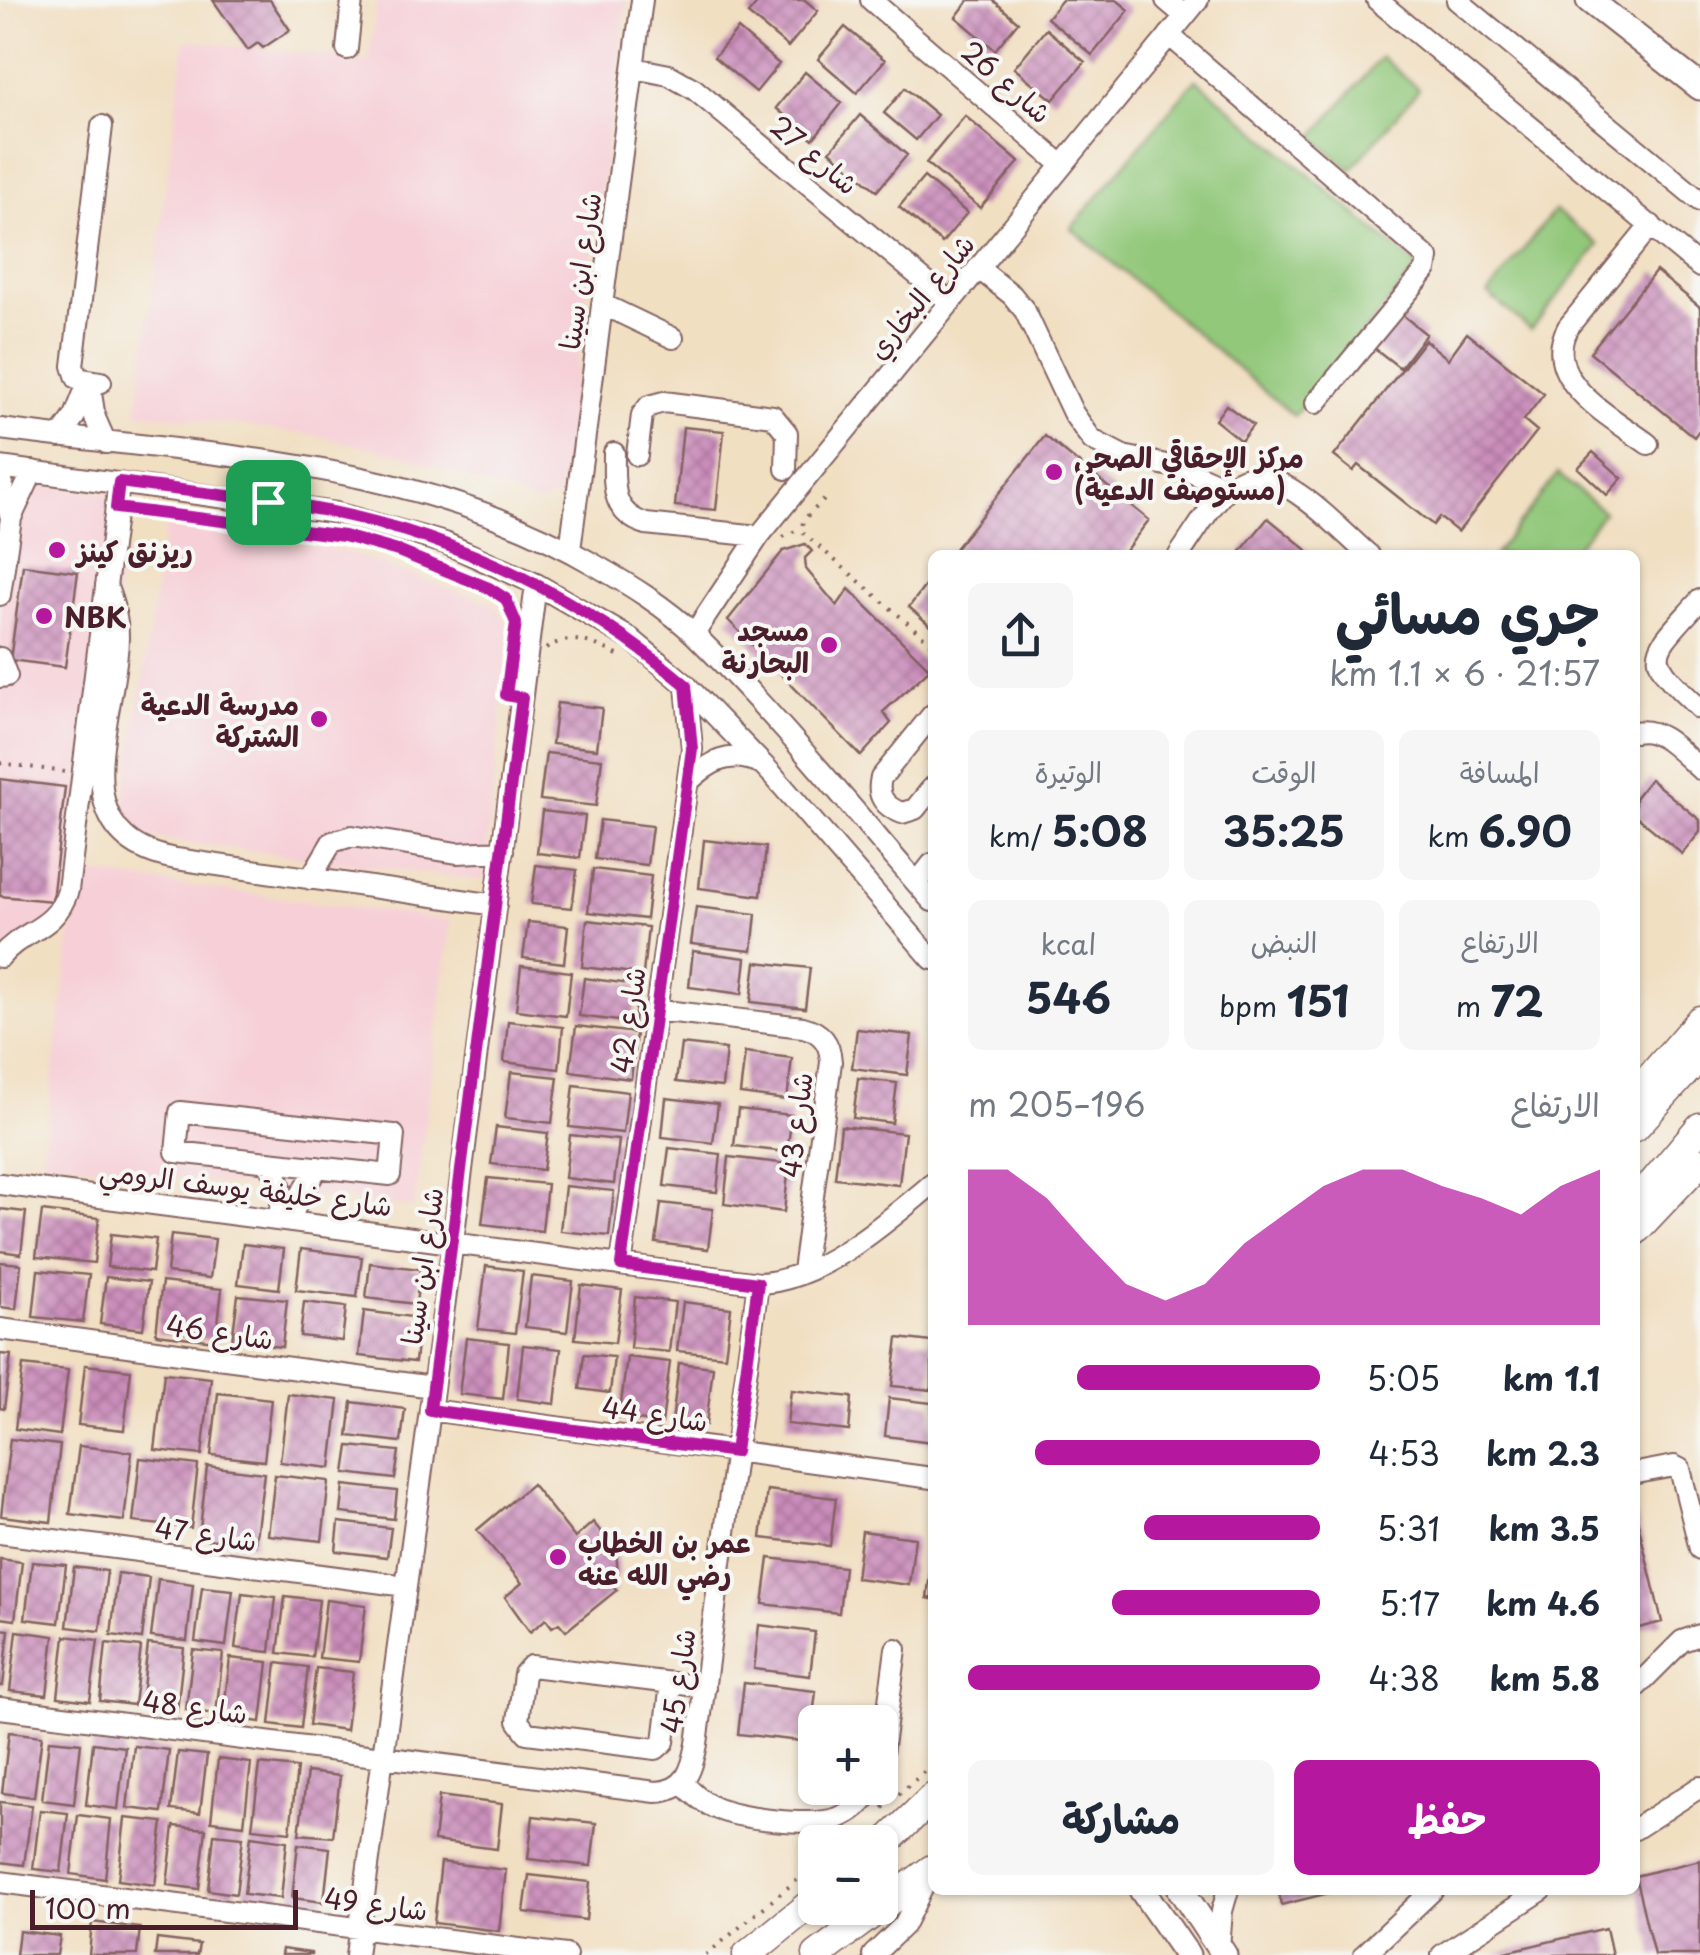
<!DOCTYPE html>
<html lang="ar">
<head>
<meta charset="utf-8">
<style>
	:root { --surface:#fff; --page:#f6f6f7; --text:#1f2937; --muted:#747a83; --accent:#b5179e }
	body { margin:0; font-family:"Playpen Sans","Playpen Sans Arabic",sans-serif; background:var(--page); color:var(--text); direction:rtl; height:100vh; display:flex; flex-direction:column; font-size:38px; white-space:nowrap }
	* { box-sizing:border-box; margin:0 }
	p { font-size:32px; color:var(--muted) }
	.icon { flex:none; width:55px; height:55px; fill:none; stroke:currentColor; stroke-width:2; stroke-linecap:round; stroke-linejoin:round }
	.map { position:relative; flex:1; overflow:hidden; direction:ltr }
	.details { position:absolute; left:928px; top:550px; width:712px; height:1345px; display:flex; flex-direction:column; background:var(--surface); border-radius:15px; box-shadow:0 2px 8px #0004; direction:rtl }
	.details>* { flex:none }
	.controls { position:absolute; left:798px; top:1705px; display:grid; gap:20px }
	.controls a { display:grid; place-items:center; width:100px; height:100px; border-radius:15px; background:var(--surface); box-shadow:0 2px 8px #0004; font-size:50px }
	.scale { position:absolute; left:30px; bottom:25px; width:268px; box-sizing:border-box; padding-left:10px; border:5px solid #4a1f2b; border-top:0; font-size:28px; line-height:35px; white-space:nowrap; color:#4a1f2b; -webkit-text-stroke:8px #f6f6f2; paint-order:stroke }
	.pin { position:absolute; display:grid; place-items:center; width:85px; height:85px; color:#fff; margin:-42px; border-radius:20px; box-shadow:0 5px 15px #0006 }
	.round { display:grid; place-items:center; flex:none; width:105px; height:105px; border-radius:15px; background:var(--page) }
	.head { display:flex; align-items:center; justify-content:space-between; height:170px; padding:0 40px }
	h1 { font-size:55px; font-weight:700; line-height:75px }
	.metrics { display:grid; grid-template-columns:repeat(3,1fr); gap:15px; height:170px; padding:10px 40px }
	.metrics div { display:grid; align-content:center; border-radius:15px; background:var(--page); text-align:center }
	.metrics b { font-size:42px; font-weight:700 }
	.metrics small { font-size:28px; font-weight:400 }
	.metrics p { font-size:28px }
	.chart { height:280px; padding:20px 40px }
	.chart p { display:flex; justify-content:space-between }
	.chart svg { width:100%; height:180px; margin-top:10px; fill:var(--accent); opacity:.7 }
	.action { display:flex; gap:20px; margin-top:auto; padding:20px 40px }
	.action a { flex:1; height:115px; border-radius:15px; background:var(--accent); color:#fff; font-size:40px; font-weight:700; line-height:115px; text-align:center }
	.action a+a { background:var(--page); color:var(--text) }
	ul { padding:0 40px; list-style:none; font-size:32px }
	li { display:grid; grid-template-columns:160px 120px 1fr; align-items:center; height:75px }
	li i { height:25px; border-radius:12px; background:var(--accent) }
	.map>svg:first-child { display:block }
	.built { fill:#f6cfd7 }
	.garden { fill:#92c87a; stroke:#6e7452; stroke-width:2.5 }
	.building { fill:url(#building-cross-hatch) }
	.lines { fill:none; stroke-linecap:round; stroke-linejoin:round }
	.minor-casing { stroke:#846260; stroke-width:24 }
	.major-casing { stroke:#846260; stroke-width:29 }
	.highway-casing { stroke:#846260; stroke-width:31 }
	.path { stroke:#846260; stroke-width:4; stroke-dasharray:2.5 8; stroke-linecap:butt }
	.minor { stroke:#fff; stroke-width:20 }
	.major { stroke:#fff; stroke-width:25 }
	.highway { stroke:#fff; stroke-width:28 }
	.route-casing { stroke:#fff; stroke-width:20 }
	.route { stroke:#b5179e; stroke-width:12 }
	.poi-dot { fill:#b5179e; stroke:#f6f6f2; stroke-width:4 }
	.labels { text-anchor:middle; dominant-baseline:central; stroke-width:8; stroke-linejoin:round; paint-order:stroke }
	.street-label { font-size:28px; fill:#4a1f2b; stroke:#f6f6f2 }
	.poi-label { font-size:28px; font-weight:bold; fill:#4a1f2b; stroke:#f6f6f2; text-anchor:start }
</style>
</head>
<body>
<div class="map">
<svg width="1700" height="1955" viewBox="0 0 1700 1955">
	<defs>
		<pattern id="building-cross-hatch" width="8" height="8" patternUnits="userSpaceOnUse" patternTransform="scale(2.5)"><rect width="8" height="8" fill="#cb8ebc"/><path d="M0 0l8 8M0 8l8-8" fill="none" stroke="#a77399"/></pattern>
	</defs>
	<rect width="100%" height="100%" fill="#f6f6f2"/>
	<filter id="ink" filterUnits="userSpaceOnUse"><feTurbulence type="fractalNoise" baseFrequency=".01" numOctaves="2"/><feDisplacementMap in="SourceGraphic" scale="20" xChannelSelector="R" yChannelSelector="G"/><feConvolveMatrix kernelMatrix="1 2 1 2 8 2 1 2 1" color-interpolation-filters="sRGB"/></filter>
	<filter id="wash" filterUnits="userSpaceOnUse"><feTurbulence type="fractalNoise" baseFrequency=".0048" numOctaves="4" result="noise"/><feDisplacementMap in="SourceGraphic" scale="40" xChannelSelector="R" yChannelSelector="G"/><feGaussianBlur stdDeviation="2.25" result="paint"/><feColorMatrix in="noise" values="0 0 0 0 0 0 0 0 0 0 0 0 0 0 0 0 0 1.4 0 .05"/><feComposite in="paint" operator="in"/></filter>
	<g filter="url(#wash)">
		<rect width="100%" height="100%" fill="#f1dfc2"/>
		<path class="built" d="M377 0H627L560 494 538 504 402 455 313 435 137 412 185 40 369 61Z
			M0 479 131 497 63 932 40 929 0 958Z
			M165 527 341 550 494 604 510 626 484 881 143 837 123 811Z
			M79 872 451 920 414 1208 42 1160Z"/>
		<path class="garden" d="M1381 57 1419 89 1351 170 1313 137Z
			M1196 79 1418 267 1294 416 1071 228Z
			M1555 210 1599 245 1531 330 1488 294Z
			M1558 474 1604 512 1569 555H1494Z"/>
		<g id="blocks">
			<path class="building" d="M213 0H270L290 30 263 48 258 43 248 50Z
				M760 0H805L818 11 788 47 748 14Z
				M969 0H993L1018 22 995 50 956 17Z
				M1062 0H1117L1129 10 1092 55 1047 18Z
				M845 27 885 60 857 93 818 59Z
				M738 29 779 64 756 92 714 57Z
				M1046 29 1085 62 1053 100 1014 68Z
				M805 72 842 103 813 139 776 108Z
				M905 88 937 115 916 140 884 113Z
				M860 115 907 155 877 191 830 151Z
				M965 116 1019 162 980 208 926 163Z
				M924 177 967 213 942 243 899 207Z
				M1656 271 1700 307V429L1694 437 1590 352Z
				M1400 313 1426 334 1400 368 1373 347Z
				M1467 333 1544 394 1524 420 1537 431 1458 532 1439 517 1433 525 1358 465 1353 471 1334 456 1425 340 1448 359Z
				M1226 405 1253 425 1241 441 1215 420Z
				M683 427 724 431 716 510 675 506Z
				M1045 436 1149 520 1122 555H950Z
				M1593 452 1622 478 1607 495 1578 468Z
				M1268 518 1307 550 1303 555H1246L1241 551Z
				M805 544 812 551 805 558 806 569 837 606 849 589 930 669 883 712 891 723 861 756 728 620 783 551Z
				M23 565 78 572 65 667 10 660Z
				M932 577V627L909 607Z
				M557 703 602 708 597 749 552 744Z
				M546 753 602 759 596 806 540 800Z
				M0 779 65 787 52 901 0 896Z
				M1650 779 1700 820V832L1682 854 1635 815V798Z
				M542 811 585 816 580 858 537 853Z
				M600 820 652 826 647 865 595 859Z
				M704 840 766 847 761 896 699 888Z
				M536 865 577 870 572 908 531 904Z
				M593 869 651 876 646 919 588 912Z
				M696 907 756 914 752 951 691 944Z
				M587 920 648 927 643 974 582 967Z
				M528 922 568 926 564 963 523 958Z
				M693 951 746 958 742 994 689 987Z
				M756 962 810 968 805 1008 751 1002Z
				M521 966 571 972 566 1016 516 1010Z
				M584 978 638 985 634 1023 579 1016Z
				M508 1021 563 1027 559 1069 504 1062Z
				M576 1026 636 1033 631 1079 570 1071Z
				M857 1029 912 1035 907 1075 852 1068Z
				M681 1044 726 1049 722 1087 676 1082Z
				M745 1052 792 1058 787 1100 740 1094Z
				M511 1072 558 1077 552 1123 505 1118Z
				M858 1078 897 1083 892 1123 853 1118Z
				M574 1085 628 1092 623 1133 569 1127Z
				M666 1098 718 1104 713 1143 662 1137Z
				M738 1109 792 1115 787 1152 734 1146Z
				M841 1126 905 1133 899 1185 835 1178Z
				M496 1127 548 1133 543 1170 491 1164Z
				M570 1135 619 1140 614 1184 565 1178Z
				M669 1148 721 1154 717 1192 664 1186Z
				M729 1157 789 1164 784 1212 724 1204Z
				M488 1178 547 1184 542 1231 482 1224Z
				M565 1186 614 1191 609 1236 560 1231Z
				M661 1203 713 1209 708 1249 656 1243Z
				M0 1209 26 1212 21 1254 0 1251Z
				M42 1211 99 1218 94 1263 36 1257Z
				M111 1234 156 1239 152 1272 107 1267Z
				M171 1234 215 1239 210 1278 167 1273Z
				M243 1244 284 1249 279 1289 238 1284Z
				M301 1249 362 1257 357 1297 296 1290Z
				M0 1262 21 1264 16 1309 0 1307Z
				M370 1263 420 1269 416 1304 366 1298Z
				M486 1266 523 1271 515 1333 478 1329Z
				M38 1270 89 1275 83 1322 33 1317Z
				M531 1276 573 1281 567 1332 525 1327Z
				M106 1277 149 1282 143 1329 100 1324Z
				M162 1282 222 1289 216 1341 156 1334Z
				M581 1285 622 1290 615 1343 575 1339Z
				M238 1295 287 1300 282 1347 232 1341Z
				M635 1297 675 1302 669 1352 630 1348Z
				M304 1302 346 1307 342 1341 300 1336Z
				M683 1302 731 1308 725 1356 677 1351Z
				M364 1311 420 1318 415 1362 359 1356Z
				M466 1338 509 1343 503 1399 459 1394Z
				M898 1338 932 1342V1390L892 1386Z
				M523 1345 561 1349 555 1404 517 1399Z
				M0 1354 11 1355 4 1409 0 1408Z
				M584 1354 614 1357 610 1393 580 1389Z
				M627 1357 670 1362 662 1423 619 1418Z
				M679 1363 713 1367 706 1425 672 1422Z
				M23 1365 68 1370 60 1435 15 1429Z
				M85 1365 131 1370 124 1430 78 1425Z
				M164 1373 211 1378 202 1455 155 1450Z
				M791 1390 852 1397 849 1431 787 1424Z
				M218 1393 271 1399 264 1461 211 1455Z
				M288 1394 339 1400 331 1468 280 1462Z
				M889 1398 932 1403V1442L885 1436Z
				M352 1402 405 1409 401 1442 348 1436Z
				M10 1439 60 1445 51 1522 1 1516Z
				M79 1446 132 1452 124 1521 70 1514Z
				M349 1446 399 1451 395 1479 345 1473Z
				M140 1458 198 1465 191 1528 133 1522Z
				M207 1466 264 1473 255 1545 199 1538Z
				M275 1475 329 1481 322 1541 268 1535Z
				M532 1484 575 1538 593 1522 616 1550 618 1575 610 1583 617 1590 566 1631 559 1623 552 1627 546 1619 530 1632 505 1597 522 1583 477 1530Z
				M344 1485 397 1491 394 1519 341 1513Z
				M767 1490 836 1498 830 1546 761 1538Z
				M1635 1511 1662 1622 1635 1629Z
				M339 1522 391 1528 387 1557 336 1551Z
				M862 1531 915 1538 909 1585 856 1578Z
				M769 1558 844 1567 839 1613 763 1604Z
				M0 1559 22 1562 15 1620 0 1618Z
				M32 1562 66 1565 59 1623 25 1619Z
				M74 1567 107 1571 100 1631 67 1627Z
				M118 1573 149 1577 142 1639 111 1635Z
				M930 1573H932V1599L927 1598Z
				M158 1579 193 1584 187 1641 151 1637Z
				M202 1587 233 1590 226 1646 195 1642Z
				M242 1593 276 1597 270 1652 235 1648Z
				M285 1596 319 1600 312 1657 278 1653Z
				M326 1600 366 1605 359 1662 319 1658Z
				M759 1625 815 1632 810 1676 754 1669Z
				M0 1629 9 1630 3 1686H0Z
				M17 1631 54 1636 47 1695 10 1691Z
				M65 1636 98 1640 90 1701 58 1697Z
				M106 1643 141 1647 134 1705 100 1701Z
				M148 1644 184 1648 177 1711 141 1706Z
				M193 1650 223 1653 216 1714 186 1710Z
				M230 1658 268 1662 261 1722 223 1717Z
				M277 1663 308 1667 301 1728 270 1724Z
				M316 1668 353 1672 346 1730 309 1725Z
				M744 1683 816 1691 810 1742 738 1734Z
				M9 1732 42 1736 34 1797 2 1793Z
				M49 1740 81 1743 74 1804 42 1800Z
				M93 1743 125 1747 118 1809 86 1805Z
				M134 1746 169 1750 162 1812 127 1808Z
				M178 1752 207 1755 200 1813 171 1810Z
				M218 1759 251 1763 244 1825 211 1821Z
				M260 1764 297 1768 290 1832 252 1828Z
				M307 1772 340 1776 333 1837 299 1834Z
				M439 1796 502 1804 497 1849 434 1841Z
				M0 1802 32 1805 24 1865 0 1862Z
				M40 1810 68 1813 61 1872 33 1869Z
				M78 1815 111 1819 105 1879 71 1874Z
				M533 1816 596 1823 591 1866 528 1859Z
				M125 1818 163 1822 155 1885 118 1880Z
				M174 1826 206 1829 199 1889 167 1885Z
				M214 1834 243 1837 236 1894 208 1890Z
				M251 1836 287 1841 281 1898 244 1894Z
				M298 1844 330 1848 324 1902 292 1898Z
				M1700 1860V1955H1654L1635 1876Z
				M441 1862 506 1870 499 1931 434 1923Z
				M529 1875 590 1882 586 1920 524 1912Z
				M1278 1890H1337V1891L1281 1905Z
				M92 1922 140 1928 137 1955H89Z
				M1606 1928 1612 1955H1497V1954Z
				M19 1931 60 1936 57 1955H16Z
				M157 1939 199 1944 197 1955H155Z
				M282 1949 311 1953V1955H281Z"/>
		</g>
	</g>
	<g filter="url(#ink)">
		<use href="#blocks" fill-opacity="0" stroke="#846260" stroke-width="2.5"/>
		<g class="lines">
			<g class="minor-casing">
				<path id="minor" d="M871 0 1062 165
					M1166 0 1185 16
					M1377 0 1700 267
					M1457 0 1700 201
					M1169 35 1428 258 1426 270 1316 403
					M347 49 352 0
					M634 68 669 75 694 89 950 302
					M978 268 1012 295 1025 311 1073 413 1092 440 1123 456 1181 468 1228 488
					M602 304 673 338
					M89 381 95 418 106 443
					M101 382 77 378 73 366 102 126
					M0 429C205 456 411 458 595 565 630 585 666 607 695 635 779 718 854 811 932 901
					M60 437 75 416 88 383
					M1648 444C1612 417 1539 380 1568 327L1651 225
					M614 453C614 484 610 513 646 524L759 536
					M637 455 642 415 649 406 664 402 773 416 787 433 786 469
					M0 467 336 513 445 543 536 584 631 639 686 685 772 774 932 959
					M0 477 11 518 0 595
					M11 518 33 471
					M570 550 642 0
					M1179 555C1195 533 1211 503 1232 485 1271 451 1339 530 1369 555
					M106 585C113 602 118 619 118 637 117 719 55 837 176 859L496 905
					M1700 600C1649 657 1641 654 1700 709
					M694 634 759 536 1198 0
					M0 658 7 676 0 677
					M932 715 881 778C876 796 885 807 902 813L915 809 932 788
					M1635 732C1660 726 1682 754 1700 769
					M687 783C710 761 730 750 760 763
					M310 879 332 842 352 836 457 853 503 851
					M917 883 932 864
					M0 957C24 928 55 932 68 890L119 483
					M656 1010 803 1027C822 1032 830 1043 831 1062L803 1271
					M180 1112 394 1135 390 1175 176 1152Z
					M266 1162C283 1181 285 1194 278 1218
					M0 1184 758 1283C819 1282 888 1221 932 1184
					M291 1221 297 1201 318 1167
					M621 1265 692 749 686 685
					M0 1329 433 1387
					M430 1410 932 1478
					M1637 1473 1674 1466 1680 1469 1700 1549
					M0 1533 406 1586
					M671 1683 664 1742 656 1749 527 1733 518 1721 524 1674 531 1666 705 1687
					M1635 1688 1682 1641 1700 1635
					M0 1708 656 1792C686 1791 692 1770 697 1744L758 1283
					M880 1769 896 1649
					M683 1783C692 1793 701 1801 713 1807 738 1819 813 1827 838 1818 854 1812 865 1801 873 1788
					M1635 1829 1700 1787
					M0 1882 566 1955
					M1219 1947 1222 1911 1228 1890
					M356 1955 453 1241 536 584
					M873 1955 904 1925 932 1869
					M1364 1955 1433 1890
					M1442 1955 1542 1890"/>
			</g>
			<g class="major-casing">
				<path id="major" d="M1589 0 1700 87
					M1142 1890 1187 1955
					M1181 1890 1224 1955"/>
			</g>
			<g class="highway-casing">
				<path id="highway" d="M1635 1095 1700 1020
					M1635 1127 1700 1056
					M1635 1204 1700 1127
					M1635 1231 1700 1162
					M880 1848 932 1798
					M747 1955 815 1900
					M817 1955 932 1869"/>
			</g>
			<path class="path" d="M824 500 803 520 802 532 932 644
				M132 510 341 536
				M783 537 801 528
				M399 551C431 564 496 580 512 610
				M546 649C570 630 601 645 624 659
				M0 763 65 772
				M883 1808 932 1765
				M843 1842 857 1830
				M706 1955 815 1865"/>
			<use href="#minor" class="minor"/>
			<use href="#major" class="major"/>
			<use href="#highway" class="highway"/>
		</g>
	</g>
	<g class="lines" filter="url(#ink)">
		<g class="route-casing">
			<path id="route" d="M119 482C190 492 262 498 332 512 463 539 584 599 686 685L692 749 621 1265 758 1283 735 1452 430 1410 522 698 506 695 516 623 506 599 489 588 398 551 344 536 116 508Z"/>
		</g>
		<use href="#route" class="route"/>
	</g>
	<g class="poi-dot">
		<circle cx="1054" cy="472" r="10"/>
		<circle cx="57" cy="550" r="10"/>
		<circle cx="44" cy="616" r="10"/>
		<circle cx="829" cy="645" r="10"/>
		<circle cx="319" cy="719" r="10"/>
		<circle cx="558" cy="1557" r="10"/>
	</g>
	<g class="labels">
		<g class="street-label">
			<text transform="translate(1007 81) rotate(41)">شارع 26</text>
			<text transform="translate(815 154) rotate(40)">شارع 27</text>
			<text transform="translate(579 271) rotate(-82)">شارع ابن سينا</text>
			<text transform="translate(920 296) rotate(-51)">شارع البخاري</text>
			<text transform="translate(627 1020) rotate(-82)">شارع 42</text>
			<text transform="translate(795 1125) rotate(-83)">شارع 43</text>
			<text transform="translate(246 1187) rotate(7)">شارع خليفة يوسف الرومي</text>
			<text transform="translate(421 1266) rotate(-82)">شارع ابن سينا</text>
			<text transform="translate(220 1331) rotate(8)">شارع 46</text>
			<text transform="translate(655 1413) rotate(8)">شارع 44</text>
			<text transform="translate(206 1533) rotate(8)">شارع 47</text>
			<text transform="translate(677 1681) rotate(-82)">شارع 45</text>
			<text transform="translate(195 1706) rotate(7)">شارع 48</text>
			<text transform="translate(376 1903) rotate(7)">شارع 49</text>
		</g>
		<g class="poi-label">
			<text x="1074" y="456">مركز الإحقاقي الصحي<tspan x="1074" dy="32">(مستوصف الدعية)</tspan></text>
			<text x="77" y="550">ريزنق كينز</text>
			<text x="64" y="616">NBK</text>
			<text x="809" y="629" text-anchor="end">مسجد<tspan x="809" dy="32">البحارنة</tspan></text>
			<text x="299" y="703" text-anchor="end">مدرسة الدعية<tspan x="299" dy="32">الشتركة</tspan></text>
			<text x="578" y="1541">عمر بن الخطاب<tspan x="578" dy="32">رضي الله عنه</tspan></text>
		</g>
	</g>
</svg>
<div class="controls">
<a>+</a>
<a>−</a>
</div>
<div class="scale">100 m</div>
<div class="pin" style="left:268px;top:502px;background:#1e9e55"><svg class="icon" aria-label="arrive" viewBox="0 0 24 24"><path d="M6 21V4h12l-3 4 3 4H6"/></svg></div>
<section class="details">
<div class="head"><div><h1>جري مسائي</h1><p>21:57 · 6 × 1.1 km</p></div><a class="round"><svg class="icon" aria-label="share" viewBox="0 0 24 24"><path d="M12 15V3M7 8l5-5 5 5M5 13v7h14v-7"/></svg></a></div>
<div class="metrics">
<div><p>المسافة</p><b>6.90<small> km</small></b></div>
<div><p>الوقت</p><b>35:25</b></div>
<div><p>الوتيرة</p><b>5:08<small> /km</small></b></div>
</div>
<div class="metrics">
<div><p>الارتفاع</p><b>72<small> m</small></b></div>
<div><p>النبض</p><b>151<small> bpm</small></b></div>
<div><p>kcal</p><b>546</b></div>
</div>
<div class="chart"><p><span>الارتفاع</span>196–205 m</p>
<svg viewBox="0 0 160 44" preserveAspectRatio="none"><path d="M0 44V6L10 6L20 13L30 24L40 34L50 38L60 34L70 24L80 17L90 10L100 6L110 6L120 10L130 13L140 17L150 10L160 6V44z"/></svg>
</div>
<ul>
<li><b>1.1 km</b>5:05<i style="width:69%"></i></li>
<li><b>2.3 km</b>4:53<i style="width:81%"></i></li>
<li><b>3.5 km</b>5:31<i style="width:50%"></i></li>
<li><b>4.6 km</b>5:17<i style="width:59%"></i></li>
<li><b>5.8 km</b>4:38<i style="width:100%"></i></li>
</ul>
<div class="action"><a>حفظ</a><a>مشاركة</a></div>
</section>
</div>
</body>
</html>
